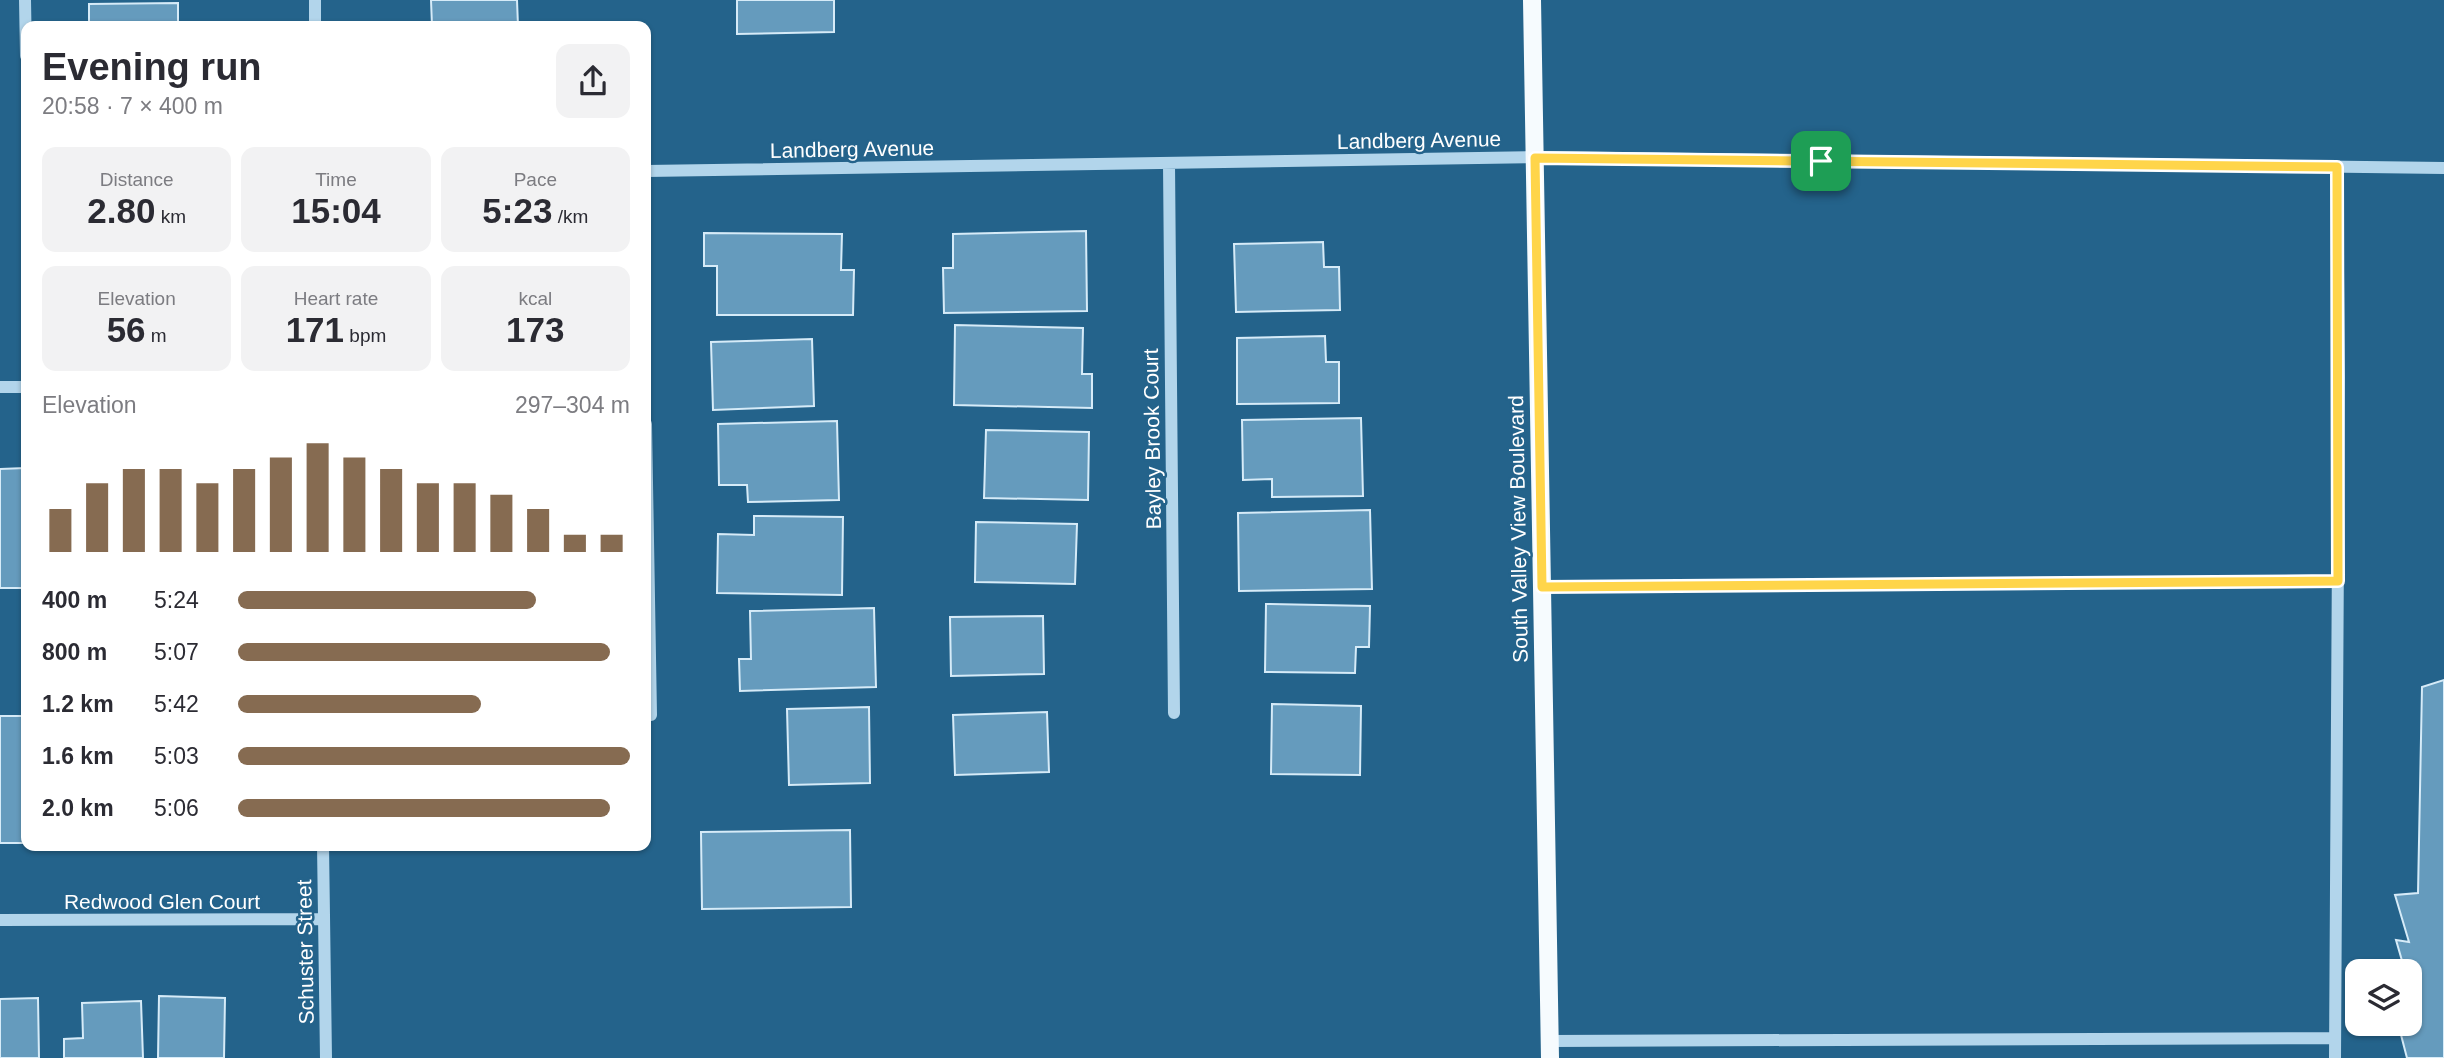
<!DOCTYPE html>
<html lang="en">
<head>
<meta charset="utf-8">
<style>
	:root { --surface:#fff; --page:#f2f2f3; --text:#2b2b33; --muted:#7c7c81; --accent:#866b51 }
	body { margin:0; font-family:Arial,sans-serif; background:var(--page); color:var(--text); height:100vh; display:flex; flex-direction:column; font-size:26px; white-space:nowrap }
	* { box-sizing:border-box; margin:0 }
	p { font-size:23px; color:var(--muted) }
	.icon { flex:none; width:38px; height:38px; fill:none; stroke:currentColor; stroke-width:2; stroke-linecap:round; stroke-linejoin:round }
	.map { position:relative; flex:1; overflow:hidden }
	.details { position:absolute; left:21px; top:21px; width:630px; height:830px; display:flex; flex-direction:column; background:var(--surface); border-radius:14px; box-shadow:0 2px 5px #0004 }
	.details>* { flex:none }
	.fabs { position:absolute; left:2345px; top:959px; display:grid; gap:14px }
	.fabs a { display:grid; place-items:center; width:77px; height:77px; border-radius:14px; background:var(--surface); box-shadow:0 2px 5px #0004; font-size:35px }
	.pin { position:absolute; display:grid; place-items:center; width:60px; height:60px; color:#fff; margin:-30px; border-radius:14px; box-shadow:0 4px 10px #0006 }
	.round { display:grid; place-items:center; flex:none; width:74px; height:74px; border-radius:14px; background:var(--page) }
	.summary { display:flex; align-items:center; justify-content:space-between; height:119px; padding:0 21px }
	h1 { font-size:38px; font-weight:600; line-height:52px }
	.metrics { display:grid; grid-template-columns:repeat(3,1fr); gap:10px; height:119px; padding:7px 21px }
	.metrics div { display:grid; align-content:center; border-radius:14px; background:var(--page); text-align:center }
	.metrics b { font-size:35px; font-weight:600 }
	.metrics small { font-size:19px; font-weight:400 }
	.metrics p { font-size:19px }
	.chart { height:196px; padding:14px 21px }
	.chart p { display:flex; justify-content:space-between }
	.chart svg { width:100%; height:126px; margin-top:7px; stroke:var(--accent); stroke-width:6 }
	ul { padding:0 21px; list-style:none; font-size:23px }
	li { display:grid; grid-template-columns:112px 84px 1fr; align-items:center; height:52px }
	li i { height:18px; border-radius:9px; background:var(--accent) }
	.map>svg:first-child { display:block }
	.building { fill:#659bbd; stroke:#d6ebf8; stroke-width:2 }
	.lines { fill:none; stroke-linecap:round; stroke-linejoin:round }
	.minor { stroke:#b2d5eb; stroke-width:12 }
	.major { stroke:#f6fbfe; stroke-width:18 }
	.route-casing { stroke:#fff; stroke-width:14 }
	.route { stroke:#ffd54a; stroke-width:9 }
	.labels { text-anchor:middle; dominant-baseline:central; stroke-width:5; stroke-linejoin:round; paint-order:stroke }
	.street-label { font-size:21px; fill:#fff; stroke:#24638b }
</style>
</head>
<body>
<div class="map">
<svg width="2444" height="1058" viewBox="0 0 2444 1058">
	<rect width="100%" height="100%" fill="#24638b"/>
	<path class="building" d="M431 0H517L518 26H432Z
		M737 0H834V32L737 34Z
		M178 3V26H89V4Z
		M1086 231 1087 311 944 313 943 268H953V234Z
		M704 233 842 234 841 270H854L853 315H717V266H704Z
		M1323 242 1324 267H1339L1340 310 1236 312 1234 244Z
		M955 325 1083 328 1082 374H1092V408L954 405Z
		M1325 336 1326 362H1339V403L1237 404V338Z
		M812 339 814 406 713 410 711 342Z
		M1361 418 1363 496 1272 497V479L1243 480 1242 420Z
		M837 421 839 500 748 502 747 485H719L718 424Z
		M986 430 1089 432 1088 500 984 498Z
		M25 468 26 588H0V469Z
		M1370 510 1372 589 1239 591 1238 513Z
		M754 516 843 517 842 595 717 593 718 534 754 535Z
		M976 522 1077 524 1075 584 975 582Z
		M1266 604 1370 606 1369 647H1356L1355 673 1265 672Z
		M874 608 876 687 740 691 739 659H751L750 611Z
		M1043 616 1044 674 951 676 950 617Z
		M2444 680V1058H2407L2400 1031H2411L2409 1024 2410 971H2405L2396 940 2409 942 2395 895 2418 893 2422 687Z
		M1272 704 1361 706 1360 775 1271 774Z
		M869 707 870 783 789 785 787 709Z
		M1047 712 1049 772 955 775 953 715Z
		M0 716H26V843H0Z
		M850 830 851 907 702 909 701 832Z
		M156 845H220V847Z
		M159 996 225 998 224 1058H158Z
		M38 998 39 1058H0V999Z
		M141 1001 143 1058H64V1039L83 1038 82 1003Z"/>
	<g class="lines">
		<path class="minor" d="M25 0 26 56
			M315 0V26
			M1169 164 1174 713
			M646 171 1535 157 2444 168
			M0 387H26
			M646 424 651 715
			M1542 587 2338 581
			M323 845 326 1058
			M0 920 324 919
			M1550 1041 2335 1038
			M2335 1058 2339 377 2337 167"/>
		<path class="major" d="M1532 0 1550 1058"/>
	</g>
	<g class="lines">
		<g class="route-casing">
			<path id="route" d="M1535 158 2337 167 2338 581 1542 587Z"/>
		</g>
		<use href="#route" class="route"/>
	</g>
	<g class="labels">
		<g class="street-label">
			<text transform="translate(1419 140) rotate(-1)">Landberg Avenue</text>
			<text transform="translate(852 149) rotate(-1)">Landberg Avenue</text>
			<text transform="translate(1152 439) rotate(-91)">Bayley Brook Court</text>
			<text transform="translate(1518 529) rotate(-91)">South Valley View Boulevard</text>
			<text x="162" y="901">Redwood Glen Court</text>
			<text transform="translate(305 952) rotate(-91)">Schuster Street</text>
		</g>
	</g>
</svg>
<div class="fabs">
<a><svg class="icon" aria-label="layers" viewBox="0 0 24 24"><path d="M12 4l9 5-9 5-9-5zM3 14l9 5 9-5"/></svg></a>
</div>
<div class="pin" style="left:1821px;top:161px;background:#1e9e55"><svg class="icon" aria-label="arrive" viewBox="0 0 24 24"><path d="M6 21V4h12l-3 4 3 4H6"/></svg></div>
<section class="details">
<div class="summary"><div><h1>Evening run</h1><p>20:58 · 7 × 400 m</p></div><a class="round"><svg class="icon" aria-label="share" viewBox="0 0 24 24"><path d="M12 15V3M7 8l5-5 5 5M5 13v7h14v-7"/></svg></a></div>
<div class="metrics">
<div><p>Distance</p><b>2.80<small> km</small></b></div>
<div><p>Time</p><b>15:04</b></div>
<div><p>Pace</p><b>5:23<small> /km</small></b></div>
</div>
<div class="metrics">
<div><p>Elevation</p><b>56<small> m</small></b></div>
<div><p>Heart rate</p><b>171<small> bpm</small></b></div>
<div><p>kcal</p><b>173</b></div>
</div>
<div class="chart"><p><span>Elevation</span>297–304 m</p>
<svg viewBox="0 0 160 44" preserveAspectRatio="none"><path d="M5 44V29M15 44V20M25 44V15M35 44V15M45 44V20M55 44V15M65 44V11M75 44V6M85 44V11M95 44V15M105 44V20M115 44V20M125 44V24M135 44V29M145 44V38M155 44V38"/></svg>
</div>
<ul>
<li><b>400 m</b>5:24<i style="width:76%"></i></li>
<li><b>800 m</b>5:07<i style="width:95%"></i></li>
<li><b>1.2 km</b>5:42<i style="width:62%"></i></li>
<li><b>1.6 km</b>5:03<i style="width:100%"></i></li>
<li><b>2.0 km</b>5:06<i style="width:95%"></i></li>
</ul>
</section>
</div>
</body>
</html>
